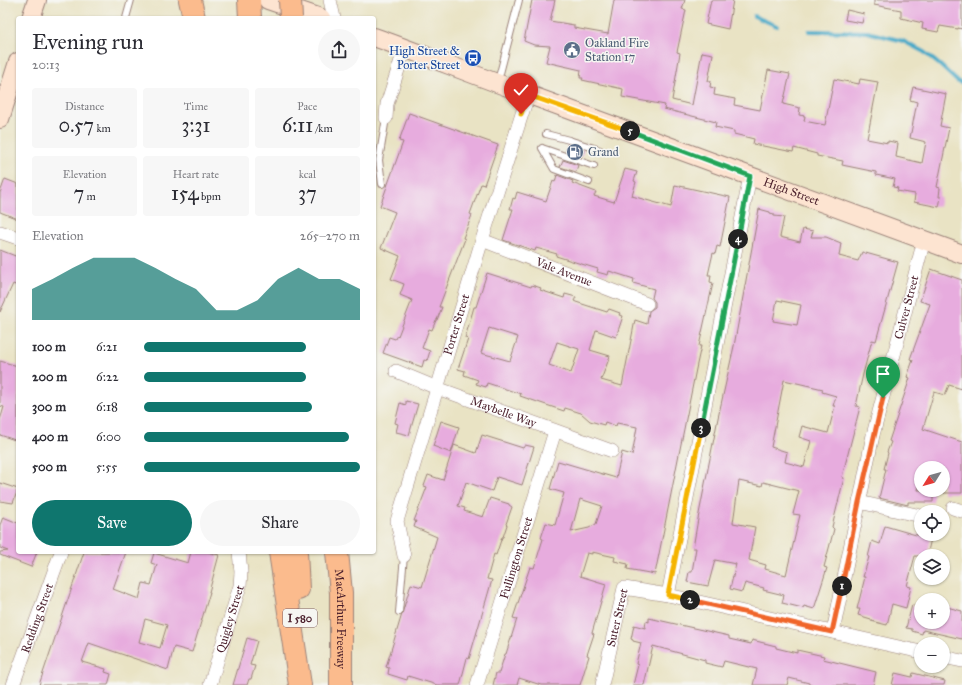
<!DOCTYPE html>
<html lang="en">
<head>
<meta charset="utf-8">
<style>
	:root { --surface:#fff; --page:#f7f7f7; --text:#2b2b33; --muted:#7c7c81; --accent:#0f766e }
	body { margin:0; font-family:"IM FELL Great Primer",serif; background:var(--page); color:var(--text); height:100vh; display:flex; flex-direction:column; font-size:15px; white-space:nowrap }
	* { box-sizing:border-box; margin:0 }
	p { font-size:13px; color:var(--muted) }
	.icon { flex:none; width:22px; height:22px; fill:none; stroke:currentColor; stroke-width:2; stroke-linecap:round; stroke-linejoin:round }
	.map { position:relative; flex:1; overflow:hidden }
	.side { position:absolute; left:16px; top:16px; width:360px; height:538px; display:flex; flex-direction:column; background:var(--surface); border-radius:4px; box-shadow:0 1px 3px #0004 }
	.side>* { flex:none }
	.needle { width:26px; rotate:233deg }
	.fabs { position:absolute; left:914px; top:461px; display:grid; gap:8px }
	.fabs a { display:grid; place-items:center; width:36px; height:36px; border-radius:50%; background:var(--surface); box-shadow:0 1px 3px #0004; font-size:20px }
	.pin { position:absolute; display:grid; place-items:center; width:34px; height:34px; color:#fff; margin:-41px -17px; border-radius:50% 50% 50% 0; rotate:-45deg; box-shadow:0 0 4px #0007 }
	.pin .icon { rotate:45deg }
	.km { position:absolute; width:20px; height:20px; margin:-10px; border-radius:50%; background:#222; color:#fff; font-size:11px; line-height:20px; text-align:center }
	.round { display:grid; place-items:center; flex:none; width:42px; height:42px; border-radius:21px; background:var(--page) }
	.overview { display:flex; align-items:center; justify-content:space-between; height:68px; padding:0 16px }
	h1 { font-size:22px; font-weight:600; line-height:30px }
	.figures { display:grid; grid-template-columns:repeat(3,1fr); gap:6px; height:68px; padding:4px 16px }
	.figures div { display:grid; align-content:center; border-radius:4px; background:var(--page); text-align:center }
	.figures b { font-size:20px; font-weight:600 }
	.figures small { font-size:11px; font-weight:400 }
	.figures p { font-size:11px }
	.chart { height:112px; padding:8px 16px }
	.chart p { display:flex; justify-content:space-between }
	.chart svg { width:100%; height:72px; margin-top:4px; fill:var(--accent); opacity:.7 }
	.primary-button { display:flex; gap:8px; margin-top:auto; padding:8px 16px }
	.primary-button a { flex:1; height:46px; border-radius:24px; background:var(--accent); color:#fff; font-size:16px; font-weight:600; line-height:46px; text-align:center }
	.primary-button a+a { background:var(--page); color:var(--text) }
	ul { padding:0 16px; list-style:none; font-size:13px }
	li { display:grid; grid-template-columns:64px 48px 1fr; align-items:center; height:30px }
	li i { height:10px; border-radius:5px; background:var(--accent) }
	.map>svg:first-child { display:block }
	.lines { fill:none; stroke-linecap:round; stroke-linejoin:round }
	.stream { stroke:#49aac8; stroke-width:4 }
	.building { fill:#e7acde; fill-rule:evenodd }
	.service-casing { stroke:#9a8178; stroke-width:8 }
	.minor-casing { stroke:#9a8178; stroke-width:14 }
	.secondary-casing { stroke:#9a8178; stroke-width:20 }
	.motorway-casing { stroke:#9a8178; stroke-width:24 }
	.service { stroke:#fff; stroke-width:6 }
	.minor { stroke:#fff; stroke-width:13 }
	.secondary { stroke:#fde4d1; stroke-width:18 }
	.motorway { stroke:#fbbb8d; stroke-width:22 }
	.motorway-bridge-casing { stroke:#9a8178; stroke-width:24; stroke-linecap:butt }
	.motorway-bridge { stroke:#fbbb8d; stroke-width:22 }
	.split-1-casing { stroke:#fff; stroke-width:8 }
	.split-2-casing { stroke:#fff; stroke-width:8 }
	.split-3-casing { stroke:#fff; stroke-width:8 }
	.split-4-casing { stroke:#fff; stroke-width:8 }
	.split-5-casing { stroke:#fff; stroke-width:8 }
	.split-6-casing { stroke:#fff; stroke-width:8 }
	.split-1 { stroke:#f0652b; stroke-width:5 }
	.split-2 { stroke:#f0652b; stroke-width:5 }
	.split-3 { stroke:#f5b400; stroke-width:5 }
	.split-4 { stroke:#22a559; stroke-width:5 }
	.split-5 { stroke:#22a559; stroke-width:5 }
	.split-6 { stroke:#f5b400; stroke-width:5 }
	.labels { text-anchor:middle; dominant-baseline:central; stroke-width:3; stroke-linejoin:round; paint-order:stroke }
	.shield { fill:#f6f6f2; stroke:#7e6067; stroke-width:1 }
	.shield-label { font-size:11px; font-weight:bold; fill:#4a1f2b }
	.service-label { font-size:12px; fill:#4e5e75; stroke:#f6f6f2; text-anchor:start }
	.transit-label { font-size:12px; fill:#164399; stroke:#f6f6f2; text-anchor:end }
	.street-label { font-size:12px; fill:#4a1f2b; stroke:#f6f6f2 }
</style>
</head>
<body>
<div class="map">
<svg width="962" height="685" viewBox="0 0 962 685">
	<rect width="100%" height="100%" fill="#f6f6f2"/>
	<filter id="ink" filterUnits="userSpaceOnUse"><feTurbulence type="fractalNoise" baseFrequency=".025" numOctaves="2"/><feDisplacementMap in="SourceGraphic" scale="8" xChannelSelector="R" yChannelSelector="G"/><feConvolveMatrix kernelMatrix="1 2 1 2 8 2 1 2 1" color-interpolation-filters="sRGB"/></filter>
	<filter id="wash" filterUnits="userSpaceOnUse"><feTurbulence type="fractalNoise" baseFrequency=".012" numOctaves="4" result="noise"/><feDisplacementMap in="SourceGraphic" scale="16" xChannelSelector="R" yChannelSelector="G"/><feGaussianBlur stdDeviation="0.9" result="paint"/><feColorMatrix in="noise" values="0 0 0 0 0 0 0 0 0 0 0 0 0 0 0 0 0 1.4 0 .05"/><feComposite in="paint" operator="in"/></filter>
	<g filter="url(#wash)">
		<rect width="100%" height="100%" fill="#e9e3c4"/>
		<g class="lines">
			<path class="stream" d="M754 16 777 26
				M809 31 867 32 903 41 924 52 941 66 958 82 962 83"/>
		</g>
		<g id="blocks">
			<path class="building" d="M532 0H555L550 21 574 25V28L608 34 614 0H685L682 9 686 10 677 52 680 53 672 100 692 105 702 52 713 54 708 81H711L710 87 715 88 714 95 735 99 734 105 760 110 768 70 790 74 783 104 800 108 799 115 805 116 804 121 825 125 834 79 859 84 860 79 878 82 867 139 888 143V141L898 143 896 157 922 163 926 142 910 138 917 102 910 100 913 87 946 94 940 126 949 128 937 187 940 188 939 197H941L939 207 914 202 915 194 897 191 898 188 893 187 895 179 876 175V172L842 165 843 161 817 156V154L794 148 793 152 753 144 754 139 734 134V131L715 127 716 122 664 109 665 105 622 97 623 89 582 80 583 78H580L581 70 546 62 550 46 534 45 524 41Z
				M711 0H733L728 29 706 24Z
				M874 0H962V29L958 28V29L940 26 938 32 922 29 923 23 901 18V10L874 5Z
				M847 10 864 14 862 23 845 20Z
				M409 113 498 145 484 185 481 184 470 214 472 215 463 238 465 239 439 307H442L437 320H436L432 330 429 329 422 348 430 351 427 361 424 360 422 367 383 353 389 337 395 339 397 335 398 336 412 300 400 295 404 284 391 279 400 256 381 248 395 212 380 206 403 142 399 141Z
				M568 144 584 150 581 157 566 151Z
				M563 160 578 165 576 172 560 167Z
				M625 169 637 172 634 181 636 182 632 196 671 207 675 185 730 197 720 247 717 246 715 254 713 253 708 275H711L710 282 713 283 699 346H701L697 364 655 574 627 569 628 564 614 561 615 557 592 552V554L587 553 580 576 606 584 592 633 594 634 587 655 589 656 580 685H541L519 678 517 685H493L496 673H499L505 654H506L517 619 513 618 530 567 534 568 543 539 541 538 546 523 555 525 564 493 550 489 558 461 616 478 622 452 632 455 637 427 617 423 616 426 605 422 604 425 590 421 581 413 565 408 564 411 520 396 521 394 487 383 486 387 476 384 478 380 464 375 465 371 458 369 468 339 465 338 474 307H476L487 273 531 287 532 285 541 288 540 290 564 298 565 294 576 297 574 301 576 302 607 312 609 309 620 313 619 315 623 316 616 337 596 330 590 350 610 356 601 380 622 386 635 320 647 324 649 311 655 307V302L652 298 654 289 633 283 634 279 609 271 608 275 597 272 598 269 575 262 556 256 557 254 536 248 535 251 503 240 513 209H510L513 198 515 199 517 192 546 201 553 181 555 182 557 175 573 181 572 183 596 192 594 196 614 202ZM489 328 518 337 510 361 481 353ZM557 342 579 349 571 373 549 365ZM580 499 602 506 596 524 589 528 571 532Z
				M5 179 18 184V219L0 212V193Z
				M759 209 770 212V213L774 214V216L784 217 780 237 800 242 803 229 813 231 811 237H826L841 243 839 256 858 261 862 252 898 262 876 341 872 340 863 374 856 406 860 407 842 477 844 478 832 527 834 529 824 567 827 568 814 609 804 606 803 608 782 603 784 595 763 590 764 588 745 583 742 592 730 589 736 564 715 560 708 586 687 582 689 572H692L696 548H693L698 519 718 418 734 346ZM777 300 801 305 797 325 773 321ZM784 380 823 389 822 392 836 396 833 406H835L828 433 802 426 799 437 811 441 804 467 785 462 787 452 771 447ZM739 481 762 486 763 482 799 491 793 514 800 515 786 575 765 569 766 565 749 560 755 527 733 523Z
				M0 250 18 257V286L13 284 0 312Z
				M931 269 962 280V389L949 385 945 395 934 392 923 429 962 442V493H943V468H921V478L918 490H933V502H908V505L879 498 886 469H884L888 453 887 452 891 442 889 441 910 378 907 377 913 360 910 359 930 304 920 301Z
				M0 361 18 366V441L0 435V420L4 407 0 406Z
				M406 401 418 404 409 435 396 432 398 424 395 423 400 403 406 405Z
				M441 421 459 427 451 453 433 446Z
				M482 435 523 448 525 445 534 447 522 485 497 477 492 491 466 482 458 506 465 508 464 511 483 517 490 498 509 504V505L512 507 506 524 507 525 503 537H502L496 555 494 554 487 579 492 580 469 659 467 658 460 685H437L408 676 407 680 388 674 389 668 386 667 411 584 422 587 437 537 414 527 416 521H414L427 487 424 486 428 475 443 480 454 445 476 453Z
				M0 483 18 489 13 503 0 501Z
				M3 517 18 523V552H37L31 567 0 555V552L8 551 0 548V525Z
				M885 526 916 535 932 534 927 556H915L907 586 911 587 906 608 892 604 887 625 871 621V619L858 615 860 609H857L865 577H863L869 557H868L872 541 880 544Z
				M84 552H126L113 589 139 599 143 583 151 585 157 565 151 563 154 553 188 563 191 552H207L219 555 209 592H210L192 652 174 647 168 670 89 643 82 662 106 669 105 672 111 674 108 685H39ZM145 619 167 625 160 648 139 642Z
				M912 605 921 607V622H943V606L962 611V639L923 630 922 634 912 631V629L906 628Z
				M649 618 729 636V639L751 644 752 640 776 646V648L797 653V650L824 656 823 659 876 672 873 685H809V683L789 678 787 685H753L757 669 724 661 722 667 705 663V660L653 646 644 685H633L638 665 636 664 641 643 633 641V640L631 639 634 625 645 628 646 621 649 622Z
				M247 638 257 641 250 665 255 666 251 679H249L247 685H233Z
				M895 673 912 677 913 673 945 681 944 685H892Z"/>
		</g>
	</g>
	<g filter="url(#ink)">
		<use href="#blocks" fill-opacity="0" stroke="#9a8178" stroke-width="1"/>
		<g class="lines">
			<g class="service-casing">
				<path id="service" d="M126 18 131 0
					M498 81 519 0
					M546 134 569 140 600 150
					M542 148 554 169 589 182
					M542 148 594 166
					M382 184 379 160 386 118
					M399 612 404 556"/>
			</g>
			<g class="minor-casing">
				<g id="minor">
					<path d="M330 0 334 18"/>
					<path d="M386 118 387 104 405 48"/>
					<path d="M0 232 18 238"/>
					<path id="s1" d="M482 240 647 304"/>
					<path id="s2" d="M396 371 437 388 612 451"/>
					<path d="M859 502 921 516"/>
					<path d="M953 508 962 511"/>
					<path id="s3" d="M404 556 397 521 482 240 528 95"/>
					<path d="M668 595 750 176"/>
					<path id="s4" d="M833 632 873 435 924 240"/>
					<path d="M943 657 962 661"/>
					<path id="s5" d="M13 685 61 552"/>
					<path id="s6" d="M210 685 240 586 241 572 239 552"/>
					<path id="s7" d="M477 685 555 431"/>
					<path id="s8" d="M602 685 624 588 668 595 921 652"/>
				</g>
			</g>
			<g class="secondary-casing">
				<g id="secondary">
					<path d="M268 0 321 18"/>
					<path d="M31 18 37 0"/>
					<path id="s9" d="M374 37C425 55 476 76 527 94 672 147 817 201 962 254"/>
					<path d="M0 119 18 62"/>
				</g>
			</g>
			<g class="motorway-casing">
				<g id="motorway">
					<path d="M190 0 194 18"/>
					<path d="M249 0 250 18"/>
					<path d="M280 552 300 685"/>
					<path d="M296 552 298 589"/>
					<path id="s10" d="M337 552 341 593V685"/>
				</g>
			</g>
			<use href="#service" class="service"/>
			<use href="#minor" class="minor"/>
			<use href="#secondary" class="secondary"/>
			<use href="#motorway" class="motorway"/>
			<g class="motorway-bridge-casing">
				<path id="motorway-bridge" d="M290 0 291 18"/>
			</g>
			<use href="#motorway-bridge" class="motorway-bridge"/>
		</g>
	</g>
	<g class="lines" filter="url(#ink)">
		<g class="split-1-casing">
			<path id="split-1" d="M842 586 859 502 883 398"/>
		</g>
		<g class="split-2-casing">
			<path id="split-2" d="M690 600 832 632 842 586"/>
		</g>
		<g class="split-3-casing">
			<path id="split-3" d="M690 600 668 595 701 428"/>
		</g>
		<g class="split-4-casing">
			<path id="split-4" d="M701 428 738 239"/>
		</g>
		<g class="split-5-casing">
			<path id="split-5" d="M630 131 750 176 738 239"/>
		</g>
		<g class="split-6-casing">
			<path id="split-6" d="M521 114 528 95 630 131"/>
		</g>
		<use href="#split-1" class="split-1"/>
		<use href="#split-2" class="split-2"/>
		<use href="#split-3" class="split-3"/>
		<use href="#split-4" class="split-4"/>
		<use href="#split-5" class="split-5"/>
		<use href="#split-6" class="split-6"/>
	</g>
	<defs>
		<g id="civic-disc" transform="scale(0.9)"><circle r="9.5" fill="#5c6f8a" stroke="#f6f6f2"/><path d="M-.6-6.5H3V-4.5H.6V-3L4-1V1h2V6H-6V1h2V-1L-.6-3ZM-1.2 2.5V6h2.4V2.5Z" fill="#fff"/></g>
		<g id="bus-disc" transform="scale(0.9)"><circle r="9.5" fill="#1a4fb4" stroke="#f6f6f2"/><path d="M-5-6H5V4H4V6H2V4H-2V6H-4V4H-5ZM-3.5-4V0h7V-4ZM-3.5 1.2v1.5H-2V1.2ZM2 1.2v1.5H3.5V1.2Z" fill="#fff"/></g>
		<g id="fuel-disc" transform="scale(0.9)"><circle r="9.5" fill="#5c6f8a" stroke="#f6f6f2"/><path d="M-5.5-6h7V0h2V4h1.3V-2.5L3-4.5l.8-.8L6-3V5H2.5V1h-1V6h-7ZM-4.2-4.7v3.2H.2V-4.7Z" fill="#fff"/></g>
	</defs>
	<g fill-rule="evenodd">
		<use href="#civic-disc" x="572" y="50"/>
		<use href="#bus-disc" x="473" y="58"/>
		<use href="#fuel-disc" x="575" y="152"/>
	</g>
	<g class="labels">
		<rect class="shield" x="283" y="609" width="34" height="18" rx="3"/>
		<g class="shield-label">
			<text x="300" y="618">I 580</text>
		</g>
		<g class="service-label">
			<text x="585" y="43">Oakland Fire<tspan x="585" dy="14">Station 17</tspan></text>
			<text x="588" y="152">Grand</text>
		</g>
		<g class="transit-label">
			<text x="460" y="51">High Street &amp;<tspan x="460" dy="14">Porter Street</tspan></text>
		</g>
		<g class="street-label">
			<text stroke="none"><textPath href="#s9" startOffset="445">High Street</textPath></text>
			<text stroke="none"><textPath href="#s1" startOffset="88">Vale Avenue</textPath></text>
			<text stroke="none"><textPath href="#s4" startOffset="333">Culver Street</textPath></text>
			<text stroke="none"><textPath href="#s3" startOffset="241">Porter Street</textPath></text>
			<text stroke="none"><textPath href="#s2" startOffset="115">Maybelle Way</textPath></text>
			<text stroke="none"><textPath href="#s7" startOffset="133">Fullington Street</textPath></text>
			<text stroke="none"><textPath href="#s10" startOffset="67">MacArthur Freeway</textPath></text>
			<text stroke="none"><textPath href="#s5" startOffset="71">Redding Street</textPath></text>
			<text stroke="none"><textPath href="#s6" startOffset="69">Quigley Street</textPath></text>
			<text stroke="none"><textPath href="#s8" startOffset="69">Suter Street</textPath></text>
		</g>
	</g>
</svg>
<div class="fabs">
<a><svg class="needle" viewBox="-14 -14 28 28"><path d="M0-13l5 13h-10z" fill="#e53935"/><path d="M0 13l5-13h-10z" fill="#7c7c81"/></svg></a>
<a><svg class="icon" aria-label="locate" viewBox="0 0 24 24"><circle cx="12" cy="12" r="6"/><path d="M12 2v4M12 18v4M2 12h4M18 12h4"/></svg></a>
<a><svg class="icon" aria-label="layers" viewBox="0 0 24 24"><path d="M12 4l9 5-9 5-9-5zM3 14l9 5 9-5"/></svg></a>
<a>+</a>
<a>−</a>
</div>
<div class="pin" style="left:883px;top:398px;background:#1e9e55"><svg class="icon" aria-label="arrive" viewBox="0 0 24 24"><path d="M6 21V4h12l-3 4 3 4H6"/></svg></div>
<div class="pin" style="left:521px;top:114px;background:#d93025"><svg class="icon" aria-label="check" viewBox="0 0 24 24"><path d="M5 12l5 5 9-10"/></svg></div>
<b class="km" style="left:842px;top:586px">1</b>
<b class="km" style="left:690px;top:600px">2</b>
<b class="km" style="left:701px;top:428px">3</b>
<b class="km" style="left:738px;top:239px">4</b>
<b class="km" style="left:630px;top:131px">5</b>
<section class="side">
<div class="overview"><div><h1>Evening run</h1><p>20:13</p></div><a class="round"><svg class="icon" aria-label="share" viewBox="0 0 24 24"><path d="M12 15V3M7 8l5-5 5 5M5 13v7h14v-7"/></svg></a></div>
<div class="figures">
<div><p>Distance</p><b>0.57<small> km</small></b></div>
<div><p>Time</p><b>3:31</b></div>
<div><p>Pace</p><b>6:11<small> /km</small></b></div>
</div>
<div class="figures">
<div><p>Elevation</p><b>7<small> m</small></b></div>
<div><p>Heart rate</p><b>154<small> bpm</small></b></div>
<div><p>kcal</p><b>37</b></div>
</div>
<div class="chart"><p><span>Elevation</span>265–270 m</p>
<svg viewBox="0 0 160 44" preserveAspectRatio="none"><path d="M0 44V25L10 19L20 12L30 6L40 6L50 6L60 12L70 19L80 25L90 38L100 38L110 32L120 19L130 12L140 19L150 19L160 25V44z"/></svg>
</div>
<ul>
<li><b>100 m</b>6:21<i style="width:75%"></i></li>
<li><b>200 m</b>6:22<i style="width:75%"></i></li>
<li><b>300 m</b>6:18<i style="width:78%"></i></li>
<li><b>400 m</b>6:00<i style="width:95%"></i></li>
<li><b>500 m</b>5:55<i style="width:100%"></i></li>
</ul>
<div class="primary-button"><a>Save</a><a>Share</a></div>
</section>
</div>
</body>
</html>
